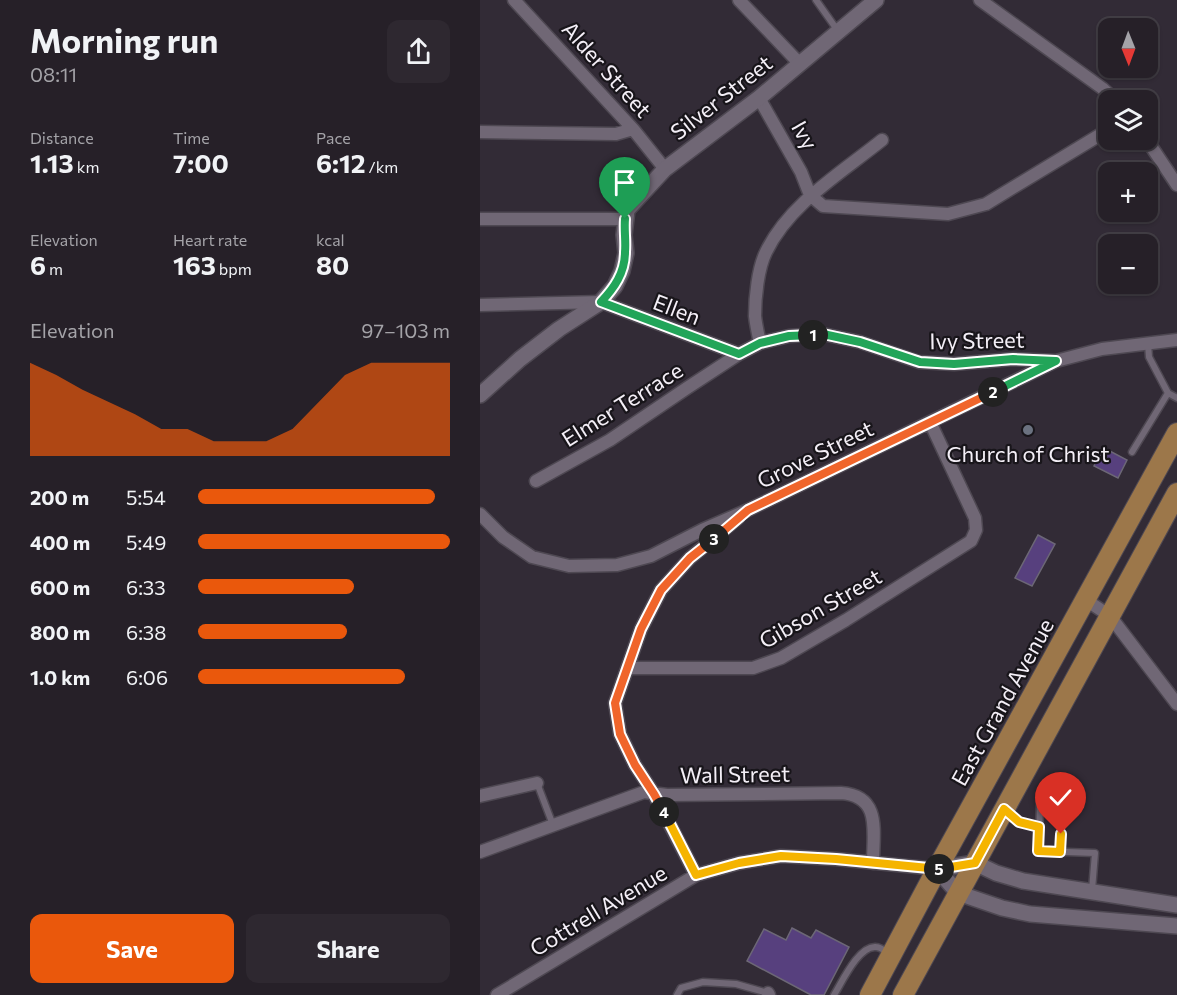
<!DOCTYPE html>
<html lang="en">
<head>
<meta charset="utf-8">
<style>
	:root { --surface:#262028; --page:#2e2830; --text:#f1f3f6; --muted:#a4a3a8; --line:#423e45; --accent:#ea580c }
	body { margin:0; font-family:Commissioner,sans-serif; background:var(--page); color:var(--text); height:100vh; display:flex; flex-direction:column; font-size:22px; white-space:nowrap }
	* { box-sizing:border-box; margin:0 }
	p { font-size:20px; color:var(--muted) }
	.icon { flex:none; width:33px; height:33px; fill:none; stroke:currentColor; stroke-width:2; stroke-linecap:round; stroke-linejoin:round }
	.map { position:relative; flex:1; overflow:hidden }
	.panel { display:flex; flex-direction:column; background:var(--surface); width:480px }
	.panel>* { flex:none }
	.needle { width:39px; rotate:179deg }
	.buttons { position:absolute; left:618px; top:18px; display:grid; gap:12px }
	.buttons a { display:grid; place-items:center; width:60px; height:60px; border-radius:12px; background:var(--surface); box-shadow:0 2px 4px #0004,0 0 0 2px var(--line); font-size:30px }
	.pin { position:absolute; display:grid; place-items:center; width:51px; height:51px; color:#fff; margin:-62px -26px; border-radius:50% 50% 50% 0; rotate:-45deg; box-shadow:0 0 6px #0007 }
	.pin .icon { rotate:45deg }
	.km { position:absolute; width:30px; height:30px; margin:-15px; border-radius:50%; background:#222; color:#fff; font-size:16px; line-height:30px; text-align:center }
	.round { display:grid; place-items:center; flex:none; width:63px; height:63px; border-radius:12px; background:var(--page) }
	.summary { display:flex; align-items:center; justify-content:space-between; height:102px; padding:0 30px }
	h1 { font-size:33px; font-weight:700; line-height:45px }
	.stats { display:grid; grid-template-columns:repeat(3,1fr); gap:9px; height:102px; padding:6px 30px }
	.stats div { display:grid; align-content:center }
	.stats b { font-size:26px; font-weight:700 }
	.stats small { font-size:16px; font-weight:400 }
	.stats p { font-size:16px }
	.chart { height:168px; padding:12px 30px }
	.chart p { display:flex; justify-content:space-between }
	.chart svg { width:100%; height:108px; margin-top:6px; fill:var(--accent); opacity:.7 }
	.cta { display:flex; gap:12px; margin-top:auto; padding:12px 30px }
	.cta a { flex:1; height:69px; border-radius:12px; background:var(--accent); color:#fff; font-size:24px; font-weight:700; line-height:69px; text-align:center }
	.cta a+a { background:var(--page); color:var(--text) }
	ul { padding:0 30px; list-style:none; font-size:20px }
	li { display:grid; grid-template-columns:96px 72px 1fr; align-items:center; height:45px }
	li i { height:15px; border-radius:8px; background:var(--accent) }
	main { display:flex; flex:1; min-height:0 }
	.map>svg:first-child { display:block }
	.building { fill:#57407e; stroke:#6c6776; stroke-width:1.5 }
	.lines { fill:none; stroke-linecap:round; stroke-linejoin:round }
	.service-casing { stroke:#4e4852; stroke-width:9 }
	.minor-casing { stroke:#4e4852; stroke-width:15 }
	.tertiary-casing { stroke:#4e4852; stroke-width:18 }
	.primary-casing { stroke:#4e4852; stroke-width:22 }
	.service { stroke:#706775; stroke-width:6 }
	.minor { stroke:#706775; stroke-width:12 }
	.tertiary { stroke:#706775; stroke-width:15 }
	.primary { stroke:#9c774a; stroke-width:20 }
	.split-1-casing { stroke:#fff; stroke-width:12 }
	.split-2-casing { stroke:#fff; stroke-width:12 }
	.split-3-casing { stroke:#fff; stroke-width:12 }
	.split-4-casing { stroke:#fff; stroke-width:12 }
	.split-5-casing { stroke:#fff; stroke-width:12 }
	.split-6-casing { stroke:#fff; stroke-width:12 }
	.split-1 { stroke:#22a559; stroke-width:8 }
	.split-2 { stroke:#22a559; stroke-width:8 }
	.split-3 { stroke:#f0652b; stroke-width:8 }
	.split-4 { stroke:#f0652b; stroke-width:8 }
	.split-5 { stroke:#f5b400; stroke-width:8 }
	.split-6 { stroke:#f5b400; stroke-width:8 }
	.worship-dot { fill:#6b7280; stroke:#18151a; stroke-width:2 }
	.labels { text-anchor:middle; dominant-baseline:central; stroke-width:4.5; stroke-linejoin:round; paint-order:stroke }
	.street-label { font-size:22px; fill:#f4eff7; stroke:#18151a }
	.poi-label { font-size:22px; fill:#f4eff7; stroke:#18151a }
</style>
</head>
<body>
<main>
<section class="panel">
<div class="summary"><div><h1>Morning run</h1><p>08:11</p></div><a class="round"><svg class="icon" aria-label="share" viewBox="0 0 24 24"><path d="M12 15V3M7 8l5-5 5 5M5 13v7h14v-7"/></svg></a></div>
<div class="stats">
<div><p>Distance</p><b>1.13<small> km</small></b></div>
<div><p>Time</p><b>7:00</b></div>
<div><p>Pace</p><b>6:12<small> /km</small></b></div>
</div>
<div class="stats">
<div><p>Elevation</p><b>6<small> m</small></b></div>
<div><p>Heart rate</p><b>163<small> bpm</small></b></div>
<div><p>kcal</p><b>80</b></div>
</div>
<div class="chart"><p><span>Elevation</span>97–103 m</p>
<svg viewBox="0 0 160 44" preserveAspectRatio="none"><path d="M0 44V6L10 11L20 17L30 22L40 27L50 33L60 33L70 38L80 38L90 38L100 33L110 22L120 11L130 6L140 6L150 6L160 6V44z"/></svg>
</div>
<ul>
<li><b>200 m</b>5:54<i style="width:94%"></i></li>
<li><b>400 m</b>5:49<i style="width:100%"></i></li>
<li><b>600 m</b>6:33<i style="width:62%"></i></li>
<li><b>800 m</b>6:38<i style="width:59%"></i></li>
<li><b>1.0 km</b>6:06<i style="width:82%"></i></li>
</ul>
<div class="cta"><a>Save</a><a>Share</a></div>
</section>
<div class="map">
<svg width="697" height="995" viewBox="0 0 697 995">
	<rect width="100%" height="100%" fill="#322b36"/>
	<path class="building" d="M624 448 647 460 638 478 614 466Z
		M558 535 575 544 552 586 535 578Z
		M312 928 331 938 336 930 369 947 344 995H331L267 961 284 929 306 940Z"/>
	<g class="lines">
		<g class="service-casing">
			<path id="service" d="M336 0 358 31
				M688 393 697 398
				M652 452 688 393 669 357 668 344
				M57 783 73 825
				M526 811 539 822 559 827
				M580 851 582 800 560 799 559 851 615 853 612 890
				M197 995 201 988 223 982 256 984 288 993
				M354 995C362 982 379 945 396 947 400 947 405 951 409 953"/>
		</g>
		<g class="minor-casing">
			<path id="minor" d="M34 0 153 129 185 169
				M259 0 320 64
				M500 0 622 88 635 100
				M279 98 321 172 330 195 343 206 468 214 506 204 628 130
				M0 132 136 134 153 129
				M667 140 697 185
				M0 219H145
				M0 305 121 302 259 354
				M280 343C278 334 276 325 275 316 275 297 278 268 286 252 309 204 361 173 402 140
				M56 481 130 440 207 388 259 354 280 343 309 336 343 334 380 342 439 362 474 364 533 359 575 361
				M0 514 23 537 52 557 89 566 137 565 171 556 222 530 268 510 576 361 622 349 697 340
				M606 600 630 616 697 704
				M148 668H273L301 658 366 620 491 541 496 530 495 518 450 422
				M0 796 57 783
				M0 852 164 792 187 795 361 793C402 796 393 832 393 863
				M216 875 174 794 155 765 140 734 135 703 161 629 181 590 210 558 258 518
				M288 993 289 995
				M17 995 216 875 259 863 301 856 356 859 457 869"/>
		</g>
		<g class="tertiary-casing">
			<path id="tertiary" d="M0 395 40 359 79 329 121 302 135 286 142 271 146 253 144 235 147 210 185 169 279 98 396 0
				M457 869 478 893 522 908 550 914 697 926
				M457 869 495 863 516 873 543 881 697 905"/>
		</g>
		<g class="primary-casing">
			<path id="primary" d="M390 995 457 869 697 433
				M423 995 697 493"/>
		</g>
		<use href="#service" class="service"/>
		<use href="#minor" class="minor"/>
		<use href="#tertiary" class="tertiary"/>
		<use href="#primary" class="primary"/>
	</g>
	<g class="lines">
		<g class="split-1-casing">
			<path id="split-1" d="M145 219C144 230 146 241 145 252 145 273 134 288 121 302L259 354 280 343 309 336 333 335"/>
		</g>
		<g class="split-2-casing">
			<path id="split-2" d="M333 335 343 334 380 342 440 362 474 364 533 359 576 361 513 392"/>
		</g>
		<g class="split-3-casing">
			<path id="split-3" d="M234 539 268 510 513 392"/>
		</g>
		<g class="split-4-casing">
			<path id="split-4" d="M184 812 174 794 155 765 140 734 135 703 161 629 181 590 210 558 234 539"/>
		</g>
		<g class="split-5-casing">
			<path id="split-5" d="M184 812 216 875 259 863 301 856 356 859 459 869"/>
		</g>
		<g class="split-6-casing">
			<path id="split-6" d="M459 869 495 863 524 809 539 822 559 827 558 851 580 852 581 834"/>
		</g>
		<use href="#split-1" class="split-1"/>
		<use href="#split-2" class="split-2"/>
		<use href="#split-3" class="split-3"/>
		<use href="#split-4" class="split-4"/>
		<use href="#split-5" class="split-5"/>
		<use href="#split-6" class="split-6"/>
	</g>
	<circle class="worship-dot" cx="548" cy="430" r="6"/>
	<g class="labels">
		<g class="street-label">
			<text transform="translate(127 69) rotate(48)">Alder Street</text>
			<text transform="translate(241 97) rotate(-38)">Silver Street</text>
			<text transform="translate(325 135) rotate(60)">Ivy</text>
			<text transform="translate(197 309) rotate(21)">Ellen</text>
			<text transform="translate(497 340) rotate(-1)">Ivy Street</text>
			<text transform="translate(142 404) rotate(-32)">Elmer Terrace</text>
			<text transform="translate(335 454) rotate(-26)">Grove Street</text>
			<text transform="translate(340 608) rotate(-30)">Gibson Street</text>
			<text transform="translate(522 702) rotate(-61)">East Grand Avenue</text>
			<text transform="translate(255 774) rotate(-1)">Wall Street</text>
			<text transform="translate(118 910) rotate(-31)">Cottrell Avenue</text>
		</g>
		<g class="poi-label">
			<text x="548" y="453">Church of Christ</text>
		</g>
	</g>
</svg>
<div class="buttons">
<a><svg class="needle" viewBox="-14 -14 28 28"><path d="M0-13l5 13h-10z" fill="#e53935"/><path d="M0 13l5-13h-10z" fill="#a4a3a8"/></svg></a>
<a><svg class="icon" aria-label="layers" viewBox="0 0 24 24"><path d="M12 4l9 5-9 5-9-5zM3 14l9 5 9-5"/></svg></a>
<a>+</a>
<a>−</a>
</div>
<div class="pin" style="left:145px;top:219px;background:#1e9e55"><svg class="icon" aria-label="arrive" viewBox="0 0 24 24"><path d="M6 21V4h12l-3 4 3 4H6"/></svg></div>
<div class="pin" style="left:581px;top:834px;background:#d93025"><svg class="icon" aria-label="check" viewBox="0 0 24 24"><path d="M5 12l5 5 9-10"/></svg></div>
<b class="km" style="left:333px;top:335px">1</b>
<b class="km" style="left:513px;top:392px">2</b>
<b class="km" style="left:234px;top:539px">3</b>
<b class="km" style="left:184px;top:812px">4</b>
<b class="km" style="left:459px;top:869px">5</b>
</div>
</main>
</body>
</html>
